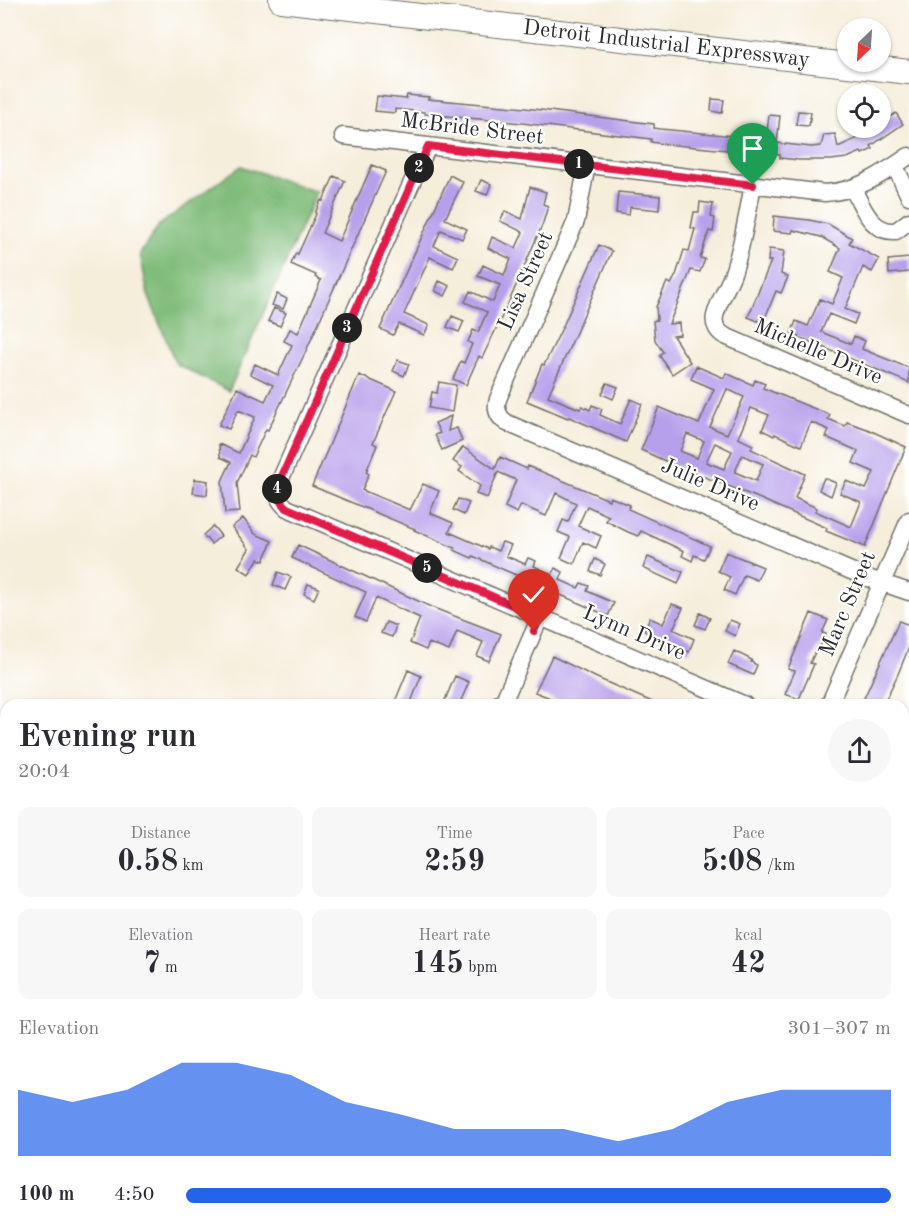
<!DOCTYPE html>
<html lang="en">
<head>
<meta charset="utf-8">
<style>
	:root { --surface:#fff; --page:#f7f7f7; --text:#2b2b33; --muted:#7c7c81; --accent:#2563eb }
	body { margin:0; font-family:"Old Standard TT",serif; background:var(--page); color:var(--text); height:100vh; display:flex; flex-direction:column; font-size:22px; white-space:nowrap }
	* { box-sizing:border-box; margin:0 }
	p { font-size:20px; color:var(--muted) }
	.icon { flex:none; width:33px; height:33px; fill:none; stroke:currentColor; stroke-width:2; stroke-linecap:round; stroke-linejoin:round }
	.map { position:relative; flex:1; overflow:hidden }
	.side { position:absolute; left:0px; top:699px; width:909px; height:532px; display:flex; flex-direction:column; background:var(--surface); border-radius:18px 18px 0 0; box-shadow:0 2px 4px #0004 }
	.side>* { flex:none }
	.needle { width:39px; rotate:205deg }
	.controls { position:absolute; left:837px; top:18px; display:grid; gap:12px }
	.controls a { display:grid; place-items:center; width:54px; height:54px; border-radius:50%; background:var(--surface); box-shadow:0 2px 4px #0004; font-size:30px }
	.pin { position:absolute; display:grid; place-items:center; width:51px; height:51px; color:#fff; margin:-62px -26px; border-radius:50% 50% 50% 0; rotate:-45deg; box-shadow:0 0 6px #0007 }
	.pin .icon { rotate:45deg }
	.km { position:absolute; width:30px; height:30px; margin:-15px; border-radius:50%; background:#222; color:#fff; font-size:16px; line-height:30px; text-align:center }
	.round { display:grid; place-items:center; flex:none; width:63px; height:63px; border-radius:32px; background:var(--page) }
	.headline { display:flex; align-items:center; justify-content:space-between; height:102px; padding:0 18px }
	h1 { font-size:33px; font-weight:600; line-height:45px }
	.metrics { display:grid; grid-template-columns:repeat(3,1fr); gap:9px; height:102px; padding:6px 18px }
	.metrics div { display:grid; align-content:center; border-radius:12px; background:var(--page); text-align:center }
	.metrics b { font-size:30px; font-weight:600 }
	.metrics small { font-size:16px; font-weight:400 }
	.metrics p { font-size:16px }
	.chart { height:168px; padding:12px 18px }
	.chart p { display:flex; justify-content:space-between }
	.chart svg { width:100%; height:108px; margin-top:6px; fill:var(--accent); opacity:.7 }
	ul { padding:0 18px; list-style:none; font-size:20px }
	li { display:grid; grid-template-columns:96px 72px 1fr; align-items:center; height:45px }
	li i { height:15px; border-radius:8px; background:var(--accent) }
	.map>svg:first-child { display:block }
	.forest { fill:#80bc7a; stroke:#567452; stroke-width:1.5 }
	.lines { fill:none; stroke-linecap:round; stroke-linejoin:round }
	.stream { stroke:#4aa9c9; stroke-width:4 }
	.building { fill:#b6a0eb; fill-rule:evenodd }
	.minor-casing { stroke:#726f69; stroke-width:19 }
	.highway-casing { stroke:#726f69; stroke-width:26 }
	.minor { stroke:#fff; stroke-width:16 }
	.highway { stroke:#fff; stroke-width:24 }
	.route-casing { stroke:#fff; stroke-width:12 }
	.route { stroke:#e11d48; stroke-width:8 }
	.labels { text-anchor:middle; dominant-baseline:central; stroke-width:4.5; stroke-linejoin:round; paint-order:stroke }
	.street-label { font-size:22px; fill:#2b2b2b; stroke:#fff }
</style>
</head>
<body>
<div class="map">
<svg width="909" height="1231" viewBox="0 0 909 1231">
	<rect width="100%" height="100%" fill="#fff"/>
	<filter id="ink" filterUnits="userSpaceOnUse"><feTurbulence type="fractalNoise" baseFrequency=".0167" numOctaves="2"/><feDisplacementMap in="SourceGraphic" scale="12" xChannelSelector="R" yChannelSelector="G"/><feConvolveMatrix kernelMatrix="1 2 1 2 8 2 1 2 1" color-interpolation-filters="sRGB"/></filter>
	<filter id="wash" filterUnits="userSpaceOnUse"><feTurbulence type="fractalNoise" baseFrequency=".008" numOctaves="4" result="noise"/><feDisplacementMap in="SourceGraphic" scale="24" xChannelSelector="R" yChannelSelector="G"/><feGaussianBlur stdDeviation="1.35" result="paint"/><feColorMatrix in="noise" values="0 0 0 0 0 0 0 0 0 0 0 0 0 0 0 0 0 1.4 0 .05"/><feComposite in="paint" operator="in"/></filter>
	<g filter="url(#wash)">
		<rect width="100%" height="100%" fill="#f5eedb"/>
		<path class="forest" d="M241 166 317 192 229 391 176 364 148 295 140 254 159 225Z"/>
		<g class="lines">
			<path class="stream" d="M0 872 6 875"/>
		</g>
		<g id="blocks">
			<path class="building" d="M407 95 429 97 428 99 525 108 654 124V128L660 129 766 139 769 115 780 116 777 143 811 147 821 146 824 135 835 134 838 147 871 132 869 128H880V123L896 113 903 124 871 146 873 149 862 154 861 152 847 158 831 160H799L780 158V155L665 144 651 142V139L522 123 425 114V112L395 109V113L375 111 377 96 406 99Z
				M712 99 724 100 722 113 711 111Z
				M798 111 811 112 809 126 796 125Z
				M372 165 386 171 306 351 268 430 266 429 253 457 250 455 237 483 240 512 225 513 222 481 231 462 220 457 219 444 239 453 255 417 238 410 229 429 219 425 237 388 265 401 273 385 250 374 255 364 278 375 292 345 284 341 290 329 298 333 321 280 315 277 316 275 291 264 296 253 298 254 316 214 315 213 321 200 323 201 334 176 345 181 322 233 339 241Z
				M450 175 463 182 445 219 467 229 462 239 441 230 434 246 458 257 453 268 430 257 404 314 429 325 424 335 399 324 393 335 380 329Z
				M481 180 491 184 487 195 476 191Z
				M530 187 546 192 543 204 548 206 543 223 508 304 482 358 479 356 466 385 453 379 461 361 464 363 472 344 468 342 473 330 478 332 487 312 465 302 470 291 493 302 500 285 478 276 483 265 504 275 511 259 488 248 492 237 516 248 523 232 500 221 505 211 522 219Z
				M618 192 660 196 659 210 630 207 629 215 616 213Z
				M700 202 713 204 711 217 715 218 713 232 709 231 700 258 705 259 700 272 691 270 669 324 679 323 680 335 673 336 690 362 672 374 659 355 663 352 655 340 653 321 657 320 656 307 667 282 671 284 676 275 684 250 689 251 695 229 691 228 694 212H699Z
				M774 216 809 220 828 224 852 238 849 243 879 259 872 272 863 267 845 309 858 314 854 324 829 314 821 332 851 344 854 336 865 341 862 349 909 368V383L791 334 796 321 808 326 820 299 832 304 843 278 830 272 840 248 821 237 793 230 792 233 773 231Z
				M599 245 612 251 548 396 580 409 582 406 590 410 592 405 602 409 600 415 620 424 631 399 642 404 626 442 569 417 568 418 527 401 542 364 544 365 563 326Z
				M769 249 784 251 781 274 788 277 781 293 776 291 763 323 748 317 771 261H768Z
				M909 258V272L889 274 888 260Z
				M439 281 450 286 445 296 435 291Z
				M277 294 287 299 283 309 272 305Z
				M274 308 286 313 280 326 268 321Z
				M452 316 464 321 459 332 447 327Z
				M398 360 409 364 404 376 393 371Z
				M696 366 724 378 726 373 753 385 755 380 765 384 763 388 830 415 828 419 845 426 847 422 867 429 906 447 865 547 826 531 827 528 756 497 674 465 641 450 659 407 699 424 714 389 691 379ZM727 389 744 397 727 434 710 427ZM751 408 769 415 762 430 774 436 775 434 801 446 811 422 829 430 826 437 858 451 853 463 874 472 866 489 846 481 840 493 861 502 851 527 815 511 817 508 795 498 805 474 751 449 753 445 738 438ZM687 434 704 441 697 458 680 451ZM715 443 732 451 724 469 706 462ZM742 455 763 464 756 481 735 472Z
				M359 375 396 391 373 443 377 445 366 472 369 474 362 490 410 510 423 484 439 491 430 513 453 523 449 532 488 549 489 547 498 551 502 542 511 545 506 556 525 564 528 558 536 561 534 566 552 575 555 568 563 572 560 580 578 588 581 583 589 586 587 591 614 603 608 616 473 556 472 558 454 550 455 548 414 530 415 529 312 486Z
				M439 382 456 385 452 412 429 408 432 392 437 393Z
				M607 383 618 387 613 399 602 394Z
				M451 416 448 431 457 428 462 441 442 450 435 435 440 433 435 423Z
				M463 447 495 469 500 457 527 469 528 466 609 500 610 497 630 505 628 509 710 546 704 559 694 555 692 561 682 556 684 551 641 531 638 536 628 532 606 521 609 516 587 506 578 526 601 536 596 548 583 542 574 564 561 558 570 537 558 532 563 520 568 522 576 503 556 493 546 516 521 505 517 513 505 507 516 480 498 472 487 498 476 494 480 486 459 471 462 467 453 461Z
				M824 478 836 483 831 496 819 490Z
				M195 479 208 481 207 495 193 493Z
				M458 499 469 503 464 515 453 510Z
				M243 518 255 534 272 541 264 561 258 559 249 574 238 567 249 549 232 527Z
				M213 526 221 536 211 544 203 535Z
				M298 545 431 607 501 634 489 661 477 656 483 642 457 631 449 651 429 643 426 650 410 643 420 618 376 598 366 622 355 617 366 592 292 558Z
				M726 552 763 567 757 580 744 575 735 595 724 590 730 577 718 571Z
				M648 557 683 572 678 584 643 568Z
				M595 559 605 564 600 575 590 571Z
				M278 572 291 577 285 590 273 585Z
				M308 584 319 588 314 599 304 594Z
				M672 604 683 608 673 629 694 639 689 652 644 631 650 618 663 624Z
				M700 613 710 618 705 629 695 625Z
				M811 613 828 620 822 633 826 634 820 647 818 646 810 663 814 664 799 699 785 694 795 671 788 669Z
				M730 620 740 624 735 636 725 631Z
				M899 621 909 625V647L898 674 883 705H861Z
				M386 622 396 626 392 637 381 633Z
				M734 651 752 660 751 662 757 665 753 675 728 664Z
				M552 656 597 678 659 705H557L558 701 535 692Z
				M408 670 421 676 410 705 396 699Z
				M455 676 469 682 459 705H443Z"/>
		</g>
	</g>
	<g filter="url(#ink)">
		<use href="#blocks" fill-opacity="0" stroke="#726f69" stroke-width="1.5"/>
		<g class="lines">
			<g class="minor-casing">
				<path id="minor" d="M343 136 825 193C859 191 882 174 909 156
					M428 146 278 485C276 495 279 501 287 508L745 705
					M587 165 576 221 498 399C495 409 498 417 507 423L865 577 909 592
					M895 166 909 196
					M753 185C747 215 743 244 733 273 728 287 718 302 715 316 713 325 718 332 725 336L909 415
					M853 189C863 207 871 233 896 231L909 221
					M499 705 505 698 540 617
					M829 705 909 520
					M903 761 909 763
					M382 1226 394 1231
					M877 1226 890 1231
					M248 1231 251 1226
					M420 1231 422 1226
					M589 1231 592 1226
					M759 1231 762 1226"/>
			</g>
			<g class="highway-casing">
				<g id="highway">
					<path id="s1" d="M281 0 909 72"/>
				</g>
			</g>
			<use href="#minor" class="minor"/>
			<use href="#highway" class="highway"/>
		</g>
	</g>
	<g class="lines" filter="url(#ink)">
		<g class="route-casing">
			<path id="route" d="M534 631 540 617 287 508C279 502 276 495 278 485L428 146 753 185"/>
		</g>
		<use href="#route" class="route"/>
	</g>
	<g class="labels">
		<g class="street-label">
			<text stroke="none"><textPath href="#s1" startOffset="388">Detroit Industrial Expressway</textPath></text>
			<text transform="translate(472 129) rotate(7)">McBride Street</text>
			<text transform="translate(526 281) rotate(-66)">Lisa Street</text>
			<text transform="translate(818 352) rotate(23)">Michelle Drive</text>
			<text transform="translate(710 485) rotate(23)">Julie Drive</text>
			<text transform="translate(848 604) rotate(-67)">Marc Street</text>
			<text transform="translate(634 633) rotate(23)">Lynn Drive</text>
		</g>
	</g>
</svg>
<div class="controls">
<a><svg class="needle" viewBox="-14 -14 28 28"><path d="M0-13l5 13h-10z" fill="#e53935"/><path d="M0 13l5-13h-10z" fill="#7c7c81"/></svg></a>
<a><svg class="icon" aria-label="locate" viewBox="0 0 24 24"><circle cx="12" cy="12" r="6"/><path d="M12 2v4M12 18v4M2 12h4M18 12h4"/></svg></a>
</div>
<div class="pin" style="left:753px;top:185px;background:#1e9e55"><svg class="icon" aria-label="arrive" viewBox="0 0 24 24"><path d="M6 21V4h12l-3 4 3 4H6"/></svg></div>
<div class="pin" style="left:534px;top:631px;background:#d93025"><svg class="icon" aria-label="check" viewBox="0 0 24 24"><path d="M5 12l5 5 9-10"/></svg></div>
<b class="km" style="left:579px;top:164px">1</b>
<b class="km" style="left:419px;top:168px">2</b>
<b class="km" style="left:347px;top:328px">3</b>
<b class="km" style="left:277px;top:489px">4</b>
<b class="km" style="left:427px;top:568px">5</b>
<section class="side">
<div class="headline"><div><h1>Evening run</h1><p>20:04</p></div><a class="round"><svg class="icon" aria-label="share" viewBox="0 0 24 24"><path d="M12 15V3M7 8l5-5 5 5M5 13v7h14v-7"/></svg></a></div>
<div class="metrics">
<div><p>Distance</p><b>0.58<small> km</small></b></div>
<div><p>Time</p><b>2:59</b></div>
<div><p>Pace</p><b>5:08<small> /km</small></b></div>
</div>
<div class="metrics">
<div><p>Elevation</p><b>7<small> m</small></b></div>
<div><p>Heart rate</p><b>145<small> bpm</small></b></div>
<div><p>kcal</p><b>42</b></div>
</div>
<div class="chart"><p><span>Elevation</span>301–307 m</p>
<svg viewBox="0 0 160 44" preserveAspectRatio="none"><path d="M0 44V17L10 22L20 17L30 6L40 6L50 11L60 22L70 27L80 33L90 33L100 33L110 38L120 33L130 22L140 17L150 17L160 17V44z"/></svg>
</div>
<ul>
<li><b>100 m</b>4:50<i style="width:100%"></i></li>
</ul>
</section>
</div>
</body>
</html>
